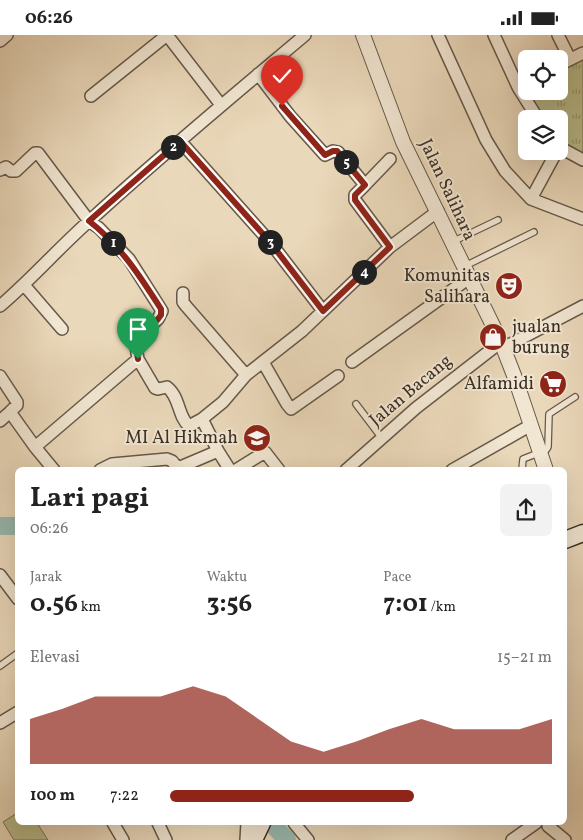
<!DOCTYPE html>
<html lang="id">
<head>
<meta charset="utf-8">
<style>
	:root { --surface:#fff; --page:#f2f2f2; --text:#222; --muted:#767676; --accent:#8f2418 }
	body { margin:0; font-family:Vollkorn,serif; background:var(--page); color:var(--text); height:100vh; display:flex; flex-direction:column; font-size:19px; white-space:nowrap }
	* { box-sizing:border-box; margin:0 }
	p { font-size:16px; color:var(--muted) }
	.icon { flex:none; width:28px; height:28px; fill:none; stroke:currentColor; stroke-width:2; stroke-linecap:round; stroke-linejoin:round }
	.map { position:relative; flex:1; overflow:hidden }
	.drawer { position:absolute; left:15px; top:432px; width:552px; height:358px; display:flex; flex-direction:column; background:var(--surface); border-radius:8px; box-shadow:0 5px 20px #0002 }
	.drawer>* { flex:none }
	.buttons { position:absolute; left:518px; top:15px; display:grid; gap:10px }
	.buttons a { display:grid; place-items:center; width:50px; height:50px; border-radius:8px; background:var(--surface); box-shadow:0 5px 20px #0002; font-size:25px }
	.pin { position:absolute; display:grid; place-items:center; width:42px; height:42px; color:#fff; margin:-51px -21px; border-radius:50% 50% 50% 0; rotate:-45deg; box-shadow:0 0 5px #0007 }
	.pin .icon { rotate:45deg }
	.km { position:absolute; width:25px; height:25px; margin:-12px; border-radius:50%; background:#222; color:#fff; font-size:14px; line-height:25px; text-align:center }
	.round { display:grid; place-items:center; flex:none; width:52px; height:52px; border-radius:8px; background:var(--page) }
	.head { display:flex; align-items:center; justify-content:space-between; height:85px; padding:0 15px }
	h1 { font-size:28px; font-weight:700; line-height:38px }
	.stats { display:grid; grid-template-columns:repeat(3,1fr); gap:8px; height:85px; padding:5px 15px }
	.stats div { display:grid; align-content:center }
	.stats b { font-size:25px; font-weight:700 }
	.stats small { font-size:14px; font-weight:400 }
	.stats p { font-size:14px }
	.chart { height:140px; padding:10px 15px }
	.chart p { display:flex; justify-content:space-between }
	.chart svg { width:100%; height:90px; margin-top:5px; fill:var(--accent); opacity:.7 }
	ul { padding:0 15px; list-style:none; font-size:16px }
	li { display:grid; grid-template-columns:80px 60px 1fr; align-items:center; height:38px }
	li i { height:12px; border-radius:6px; background:var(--accent) }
	.status { display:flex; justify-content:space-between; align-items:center; height:35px; padding:0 25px; background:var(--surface); direction:ltr }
	.status svg { height:14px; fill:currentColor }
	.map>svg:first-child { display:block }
	.grass { fill:#bbbe8c; stroke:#7a7658 }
	.park { fill:url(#park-tufts); stroke:#7a7658 }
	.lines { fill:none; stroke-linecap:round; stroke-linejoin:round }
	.river { stroke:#98bab0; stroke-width:18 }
	.service-casing { stroke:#66594a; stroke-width:8 }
	.minor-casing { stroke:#66594a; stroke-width:14 }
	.tertiary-casing { stroke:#66594a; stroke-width:16 }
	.secondary-casing { stroke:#3a2f24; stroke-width:19 }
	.service { stroke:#f1e6d2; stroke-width:5.5 }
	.minor { stroke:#f1e6d2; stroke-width:11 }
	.tertiary { stroke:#f1e6d2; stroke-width:14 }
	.secondary { stroke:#f1e6d2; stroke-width:16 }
	.route-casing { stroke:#fff; stroke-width:10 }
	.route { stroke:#8f2418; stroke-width:6 }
	.labels { text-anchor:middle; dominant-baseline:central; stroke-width:4; stroke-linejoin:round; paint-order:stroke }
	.street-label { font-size:18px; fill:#3a2f24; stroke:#f1e6d2 }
	.poi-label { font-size:18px; fill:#3a2f24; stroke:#f1e6d2; text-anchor:end }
</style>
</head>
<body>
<div class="status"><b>06:26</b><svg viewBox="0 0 49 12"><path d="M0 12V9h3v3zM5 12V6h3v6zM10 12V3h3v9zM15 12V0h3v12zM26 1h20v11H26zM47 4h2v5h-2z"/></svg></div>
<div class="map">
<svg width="583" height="805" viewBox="0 0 583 805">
	<defs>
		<pattern id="park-tufts" width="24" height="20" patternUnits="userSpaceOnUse" patternTransform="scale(1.25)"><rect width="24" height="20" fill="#bbbe8c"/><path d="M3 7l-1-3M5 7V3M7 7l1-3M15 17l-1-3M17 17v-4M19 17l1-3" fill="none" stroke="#999b72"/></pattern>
	</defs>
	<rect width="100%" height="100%" fill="#ead8ba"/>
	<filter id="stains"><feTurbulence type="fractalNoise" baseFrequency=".004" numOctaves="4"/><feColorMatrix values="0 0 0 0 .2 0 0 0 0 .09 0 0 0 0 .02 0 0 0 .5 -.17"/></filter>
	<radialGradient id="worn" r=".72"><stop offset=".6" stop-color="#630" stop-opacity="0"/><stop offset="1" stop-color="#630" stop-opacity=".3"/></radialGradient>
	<path class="grass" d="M17 778 18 788H37L48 805H14L3 787Z"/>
	<path class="park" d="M583 19V118L559 105V84H545L528 56H559V31Z"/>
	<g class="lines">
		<path class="river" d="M0 491H18
			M271 788 287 805"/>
		<g class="service-casing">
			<path id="service" d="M452 207 498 185
				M465 231 534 197
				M356 369 381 402
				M522 435 523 424 546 415 548 412 549 379 575 362
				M0 631 18 618"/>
		</g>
		<g class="minor-casing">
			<path id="minor" d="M438 0 486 105 505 136 531 164 583 184
				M494 0 518 52 538 84
				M558 0 570 24
				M0 6 7 0
				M559 30 583 18
				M258 39 290 81 325 120 333 116 338 117 365 150 355 160V165L390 212
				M91 61 167 0 221 70
				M180 106 270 207 323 276
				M559 112 583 125
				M0 135 6 132 11 136H16L35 118H38L89 186 99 193 129 224 162 276 158 284 135 305 138 324 155 353 158 354 167 352C180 362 178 382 189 391L202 384 223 367 246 340 302 296 390 212 438 176
				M365 150 390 124
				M531 164 557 116
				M24 250 62 294
				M183 258V267L186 271 246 340
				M0 271C34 242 63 208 97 179 165 117 235 59 305 0
				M503 313 583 271
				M263 327 287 369 291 374 338 341
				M352 327 469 243
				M0 341 17 367V370L10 377 35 412 54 435
				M0 386 10 377
				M35 412 138 324
				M218 416 230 435
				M178 433 218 416 202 384
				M100 435 112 429 167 424 172 426 179 435
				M236 435 265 417 279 435
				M346 435 416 373 501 307
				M452 435 531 390
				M0 540 18 564
				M0 688 18 677
				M113 788 123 805
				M158 788 166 805
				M294 788 308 805
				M548 791 565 805
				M246 805 247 788
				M512 805 536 788"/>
		</g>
		<g class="tertiary-casing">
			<path id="tertiary" d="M363 0 403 107 501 307 515 343 546 435"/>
		</g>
		<g class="secondary-casing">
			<path id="secondary" d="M565 505 583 498
				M254 805 262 788"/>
		</g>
		<use href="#service" class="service"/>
		<use href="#minor" class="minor"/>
		<use href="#tertiary" class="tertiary"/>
		<use href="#secondary" class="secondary"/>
	</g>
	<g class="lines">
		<g class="route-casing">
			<path id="route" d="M138 324 135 305 158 284 161 280V274C140 241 120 210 89 186L180 106 270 207 323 276 390 212 355 165V160L365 150 337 116H333L325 120 282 71"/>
		</g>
		<use href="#route" class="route"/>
	</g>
	<defs>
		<g id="theatre-disc" transform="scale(1.4375)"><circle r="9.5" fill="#8f2418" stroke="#f1e6d2"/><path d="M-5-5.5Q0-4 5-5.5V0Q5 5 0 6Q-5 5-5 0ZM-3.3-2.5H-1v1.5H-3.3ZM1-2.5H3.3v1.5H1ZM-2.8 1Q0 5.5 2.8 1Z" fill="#fff"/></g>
		<g id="shop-disc" transform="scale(1.4375)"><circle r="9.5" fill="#8f2418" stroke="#f1e6d2"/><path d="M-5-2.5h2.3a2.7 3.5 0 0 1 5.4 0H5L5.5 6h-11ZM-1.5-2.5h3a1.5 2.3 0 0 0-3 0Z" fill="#fff"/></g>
		<g id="supermarket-disc" transform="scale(1.4375)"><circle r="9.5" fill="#8f2418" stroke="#f1e6d2"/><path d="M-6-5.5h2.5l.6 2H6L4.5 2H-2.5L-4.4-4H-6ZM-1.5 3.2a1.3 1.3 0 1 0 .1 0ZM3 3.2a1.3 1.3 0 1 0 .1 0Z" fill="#fff"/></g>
		<g id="school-disc" transform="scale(1.4375)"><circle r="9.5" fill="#8f2418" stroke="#f1e6d2"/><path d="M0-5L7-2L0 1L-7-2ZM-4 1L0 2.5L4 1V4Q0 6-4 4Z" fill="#fff"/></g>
	</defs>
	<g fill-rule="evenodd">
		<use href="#theatre-disc" x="509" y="251"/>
		<use href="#shop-disc" x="493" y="302"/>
		<use href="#supermarket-disc" x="553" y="349"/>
		<use href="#school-disc" x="257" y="403"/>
	</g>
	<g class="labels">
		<g class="street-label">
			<text transform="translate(447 155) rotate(65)">Jalan Salihara</text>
			<text transform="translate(411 356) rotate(-40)">Jalan Bacang</text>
		</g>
		<g class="poi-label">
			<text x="490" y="241">Komunitas<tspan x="490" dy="21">Salihara</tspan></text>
			<text x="512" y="292" text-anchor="start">jualan<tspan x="512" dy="21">burung</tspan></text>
			<text x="534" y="349">Alfamidi</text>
			<text x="238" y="403">MI Al Hikmah</text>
		</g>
	</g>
	<rect width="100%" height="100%" filter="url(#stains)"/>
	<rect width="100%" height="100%" fill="url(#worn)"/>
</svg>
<div class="buttons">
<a><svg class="icon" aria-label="locate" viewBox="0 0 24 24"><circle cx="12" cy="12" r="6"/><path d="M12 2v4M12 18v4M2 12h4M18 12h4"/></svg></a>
<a><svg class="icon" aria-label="layers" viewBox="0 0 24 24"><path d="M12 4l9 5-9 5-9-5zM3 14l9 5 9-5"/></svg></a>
</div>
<div class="pin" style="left:138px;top:324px;background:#1e9e55"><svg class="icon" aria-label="arrive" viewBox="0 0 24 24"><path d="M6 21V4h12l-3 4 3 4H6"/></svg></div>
<div class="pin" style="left:282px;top:71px;background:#d93025"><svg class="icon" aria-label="check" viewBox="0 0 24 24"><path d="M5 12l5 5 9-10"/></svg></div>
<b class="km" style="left:113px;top:208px">1</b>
<b class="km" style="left:173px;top:112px">2</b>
<b class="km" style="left:270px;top:207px">3</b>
<b class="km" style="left:364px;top:237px">4</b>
<b class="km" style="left:346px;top:127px">5</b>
<section class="drawer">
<div class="head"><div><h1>Lari pagi</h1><p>06:26</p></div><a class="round"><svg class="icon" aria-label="share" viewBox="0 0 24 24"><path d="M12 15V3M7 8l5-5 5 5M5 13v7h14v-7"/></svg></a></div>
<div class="stats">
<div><p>Jarak</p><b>0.56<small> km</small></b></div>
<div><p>Waktu</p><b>3:56</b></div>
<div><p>Pace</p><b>7:01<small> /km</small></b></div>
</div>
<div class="chart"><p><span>Elevasi</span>15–21 m</p>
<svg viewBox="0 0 160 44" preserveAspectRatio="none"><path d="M0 44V22L10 17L20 11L30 11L40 11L50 6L60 11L70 22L80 33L90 38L100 33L110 27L120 22L130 27L140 27L150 27L160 22V44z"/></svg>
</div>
<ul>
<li><b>100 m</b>7:22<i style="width:64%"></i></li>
</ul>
</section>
</div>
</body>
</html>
